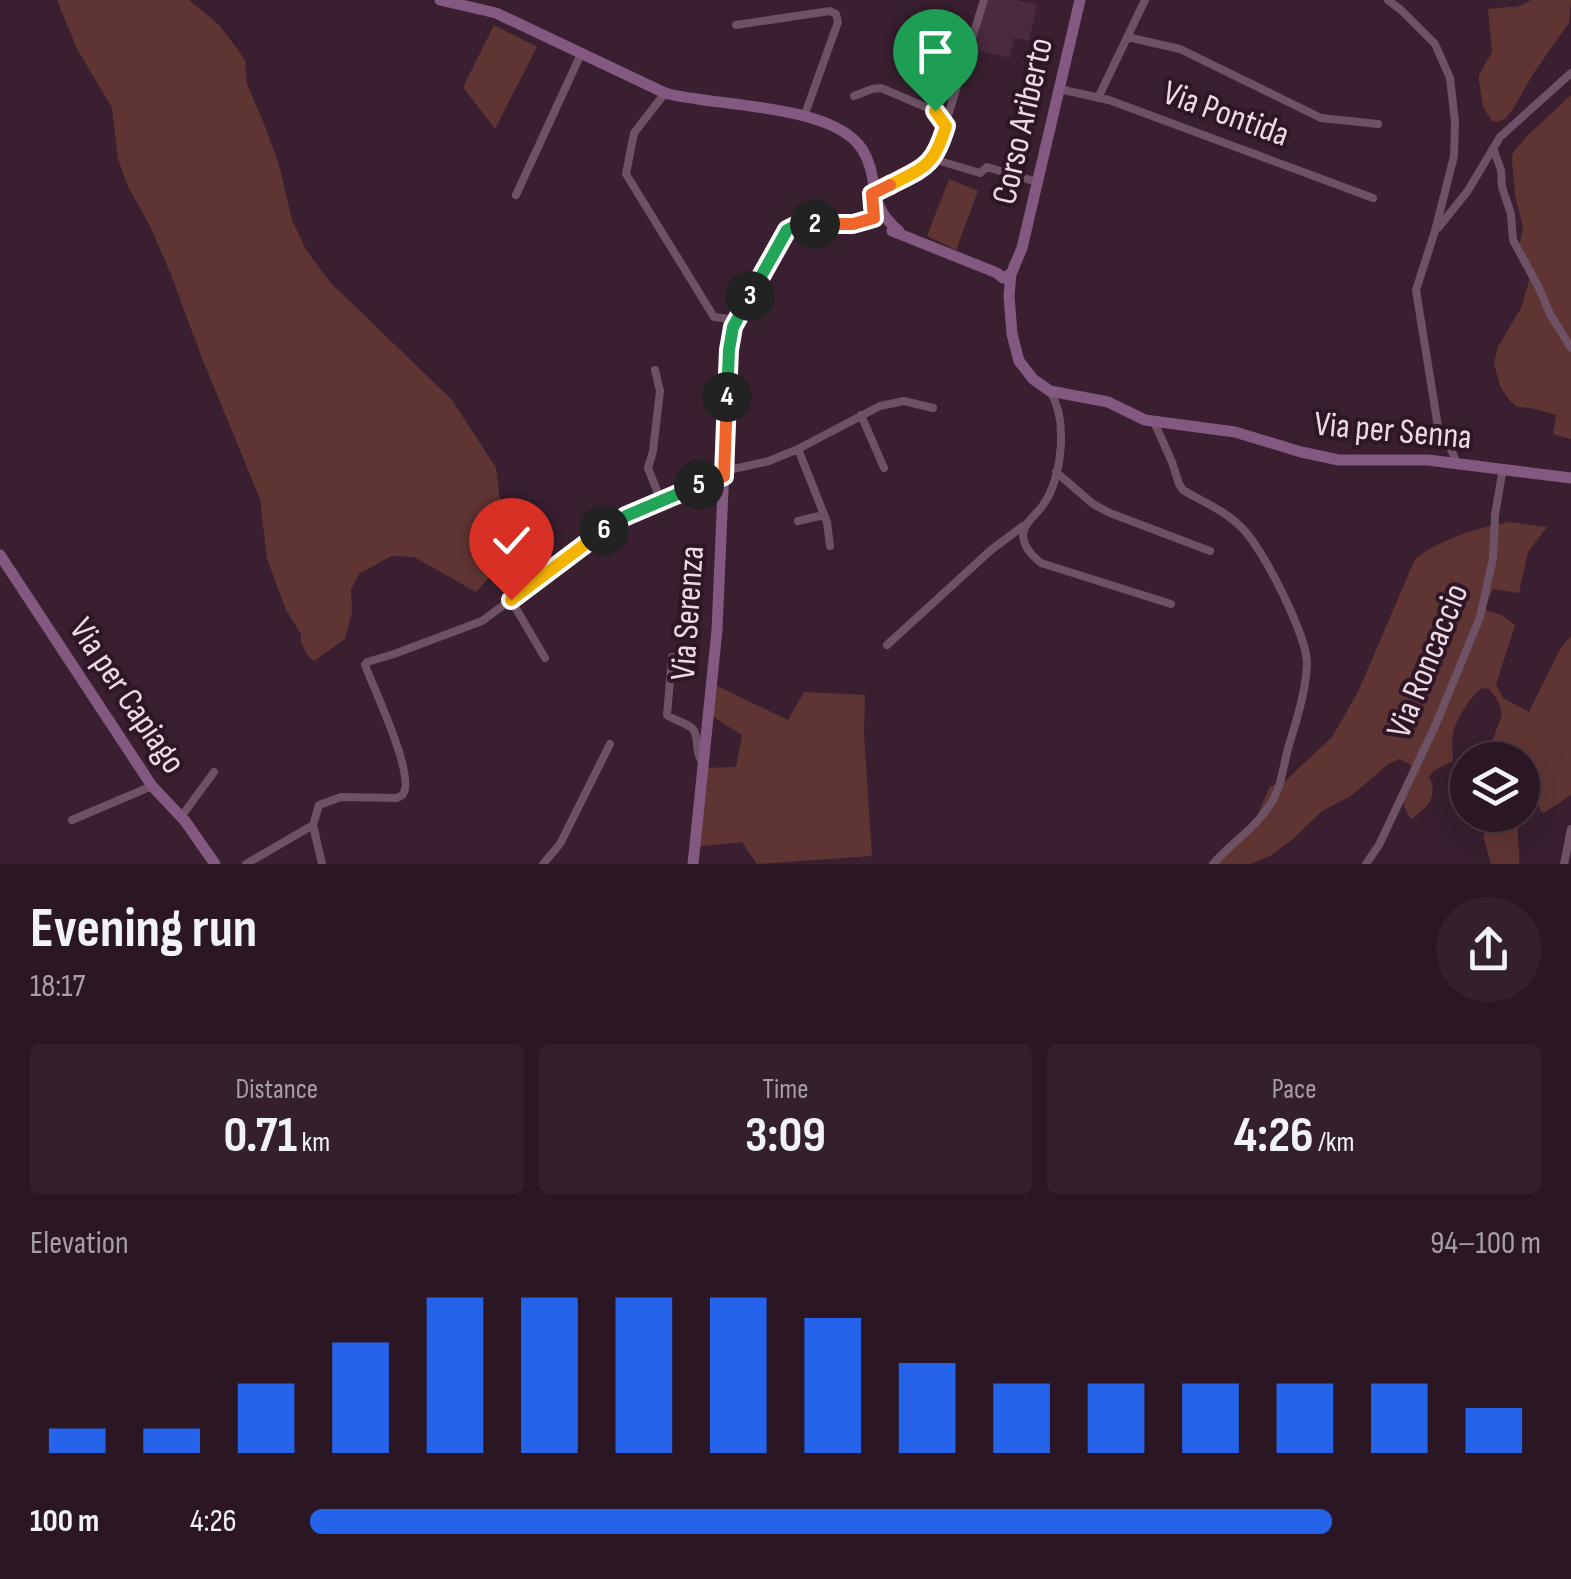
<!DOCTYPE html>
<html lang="en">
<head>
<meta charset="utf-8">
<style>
	:root { --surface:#2b1724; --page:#33202c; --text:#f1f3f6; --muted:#a69fa6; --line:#473641; --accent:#2563eb }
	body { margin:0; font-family:"Sofia Sans Condensed",sans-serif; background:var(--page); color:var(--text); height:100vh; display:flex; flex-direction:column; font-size:38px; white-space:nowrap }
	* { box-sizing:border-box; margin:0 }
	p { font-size:32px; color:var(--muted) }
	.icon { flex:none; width:55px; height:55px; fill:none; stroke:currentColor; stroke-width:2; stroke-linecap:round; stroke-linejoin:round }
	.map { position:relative; height:864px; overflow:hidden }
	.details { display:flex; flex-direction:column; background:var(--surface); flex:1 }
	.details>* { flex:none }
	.buttons { position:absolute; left:1450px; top:742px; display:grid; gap:20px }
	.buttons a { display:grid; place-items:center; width:90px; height:90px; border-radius:50%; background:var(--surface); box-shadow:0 10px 40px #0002,0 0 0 2px var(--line); font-size:50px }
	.pin { position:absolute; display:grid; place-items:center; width:85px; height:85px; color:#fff; margin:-102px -42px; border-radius:50% 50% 50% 0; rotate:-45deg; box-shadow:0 0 10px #0007 }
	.pin .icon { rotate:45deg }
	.km { position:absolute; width:50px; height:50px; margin:-25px; border-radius:50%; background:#222; color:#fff; font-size:28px; line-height:50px; text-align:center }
	.round { display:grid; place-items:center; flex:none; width:105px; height:105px; border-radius:52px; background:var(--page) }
	.head { display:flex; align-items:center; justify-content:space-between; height:170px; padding:0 30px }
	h1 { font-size:55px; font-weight:700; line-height:75px }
	.figures { display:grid; grid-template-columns:repeat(3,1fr); gap:15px; height:170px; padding:10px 30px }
	.figures div { display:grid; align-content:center; border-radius:10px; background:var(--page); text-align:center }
	.figures b { font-size:50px; font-weight:700 }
	.figures small { font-size:28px; font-weight:400 }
	.figures p { font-size:28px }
	.chart { height:280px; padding:20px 30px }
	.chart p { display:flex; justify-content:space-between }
	.chart svg { width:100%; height:180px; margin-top:10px; stroke:var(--accent); stroke-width:6 }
	ul { padding:0 30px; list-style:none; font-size:32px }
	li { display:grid; grid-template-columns:160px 120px 1fr; align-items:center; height:75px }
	li i { height:25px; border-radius:12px; background:var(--accent) }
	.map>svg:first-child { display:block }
	.built { fill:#492a3f }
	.green { fill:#5f3533 }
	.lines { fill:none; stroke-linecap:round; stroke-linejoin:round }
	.street { stroke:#6e5164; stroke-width:8 }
	.secondary { stroke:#835982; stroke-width:11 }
	.split-1-casing { stroke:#fff; stroke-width:20 }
	.split-2-casing { stroke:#fff; stroke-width:20 }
	.split-3-casing { stroke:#fff; stroke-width:20 }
	.split-4-casing { stroke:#fff; stroke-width:20 }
	.split-5-casing { stroke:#fff; stroke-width:20 }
	.split-6-casing { stroke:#fff; stroke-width:20 }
	.split-7-casing { stroke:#fff; stroke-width:20 }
	.split-1 { stroke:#f5b400; stroke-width:12 }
	.split-2 { stroke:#f0652b; stroke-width:12 }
	.split-3 { stroke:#22a559; stroke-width:12 }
	.split-4 { stroke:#22a559; stroke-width:12 }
	.split-5 { stroke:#f0652b; stroke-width:12 }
	.split-6 { stroke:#22a559; stroke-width:12 }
	.split-7 { stroke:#f5b400; stroke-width:12 }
	.labels { text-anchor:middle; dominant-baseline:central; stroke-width:8; stroke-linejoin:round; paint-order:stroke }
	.street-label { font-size:35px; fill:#ebd9e4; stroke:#2e1626 }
</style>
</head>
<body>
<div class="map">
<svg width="1571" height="864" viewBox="0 0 1571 864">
	<rect width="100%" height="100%" fill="#391f30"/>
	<path class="built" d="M983 0H1015L1037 5 1029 41 1014 38 1010 58 972 49Z"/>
	<path class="green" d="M57 0H189L218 24 230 39 245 60 247 84 265 126 279 165 292 220 306 250 331 283 452 400 496 468 501 508 494 572 476 592 414 557 392 556 360 573 351 589 352 612 345 639 314 661 307 655 301 642V634L286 610 267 559 260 499 202 358 170 272 150 226 128 187 118 159 112 108 77 49Z
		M1531 0H1571L1569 23 1533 74 1513 109 1506 118 1497 122 1492 121 1483 107 1479 81V75L1492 52 1488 9 1520 6Z
		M494 25 537 47 495 129 463 87Z
		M1571 95V439L1553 434 1556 415 1531 408 1518 407 1509 400 1500 386 1494 363 1498 347 1521 308 1530 278 1519 246 1523 228 1515 195 1512 160 1513 152 1528 135Z
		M949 179 978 191 956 250 927 236Z
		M1510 522 1547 527 1528 552 1519 593 1493 589 1484 610 1502 615 1515 625 1496 685 1503 698 1529 712 1560 649 1571 636V795L1544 813 1541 812 1537 801 1534 800 1523 813 1522 760H1485L1502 715C1501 704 1496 697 1489 689L1481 688C1470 699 1456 717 1453 734 1451 743 1453 752 1453 761L1433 771 1429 777C1439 796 1428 807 1411 819 1398 802 1403 783 1413 766L1399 759 1387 765 1351 796 1322 811 1293 839 1270 856 1250 864H1209L1256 818 1270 786 1284 782 1332 737 1358 692 1415 559C1441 539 1478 527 1510 522Z
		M715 685 788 720 804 692 865 695 864 734 872 856 757 864 742 842 696 847 705 768 736 767 742 735 712 716Z
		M1500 815H1521C1514 831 1521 847 1519 864H1491L1483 836Z"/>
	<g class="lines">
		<path class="street" d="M1388 0 1401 10 1435 44 1450 78 1455 122 1454 156 1435 231 1416 290 1438 427C1444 439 1453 449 1456 462
			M736 25 830 11 836 14 838 22 805 114
			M1127 37 1180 49 1321 118 1378 124
			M1059 89 1109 100 1373 198
			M665 93 634 133 626 174 714 317 737 320
			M854 96 872 89 881 88 935 111 946 127
			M1098 98 1145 0
			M1493 148 1501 170 1502 187 1511 214 1513 240 1539 288 1550 314 1571 348
			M933 159 980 173 987 167 1037 182
			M872 194 924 167 936 154 984 0
			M516 195 581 54
			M1438 228 1467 192 1500 137 1571 73
			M655 370 660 391 653 451 648 468 661 501
			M1051 393C1068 421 1062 478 1043 505 1038 513 1027 520 1024 530 1020 544 1031 555 1041 563L1171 604
			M861 415 884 468
			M1154 422 1172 462 1179 484 1183 490C1203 502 1224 510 1241 527 1262 546 1307 636 1307 663 1306 691 1297 719 1289 745 1283 765 1282 786 1271 803 1256 828 1231 843 1213 864
			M798 449 827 522 830 546
			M724 471 769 461 798 449 880 406 904 401 933 408
			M1056 472 1093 504 1110 513 1210 551
			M798 521 824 515
			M511 600 545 658
			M887 645 991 550 1023 526
			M672 657 667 715C674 720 686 723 692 728 701 738 693 750 703 763
			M181 817 214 772
			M72 820 152 786
			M246 864 313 825
			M322 864 313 825 319 805 341 797 397 798C399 797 402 796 403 794 416 776 373 687 365 665L367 662 394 654 482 621 619 520 724 476
			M543 864 560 844 610 744
			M1366 864 1379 845 1436 724 1480 617 1493 558 1495 515 1503 468
			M1564 864 1571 829"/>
		<path class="secondary" d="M440 0 496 13 665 93C715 107 832 103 862 149 881 179 865 204 899 231
			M892 231 997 273 1003 278 1011 274 1022 248 1080 0
			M1011 274 1009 296 1012 334 1019 361 1033 379 1050 391 1108 402 1145 420 1235 432 1301 452 1339 460H1428L1571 478
			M0 555 152 786 185 821 215 864
			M693 864 717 630 729 350 733 327 790 227C817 217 847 230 874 218"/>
	</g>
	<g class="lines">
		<g class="split-1-casing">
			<path id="split-1" d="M890 185C925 167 934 166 946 126L935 111"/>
		</g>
		<g class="split-2-casing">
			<path id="split-2" d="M815 224H853L874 218 872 194 890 185"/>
		</g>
		<g class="split-3-casing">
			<path id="split-3" d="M750 296 787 230 799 224H815"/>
		</g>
		<g class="split-4-casing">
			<path id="split-4" d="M727 397 729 350 733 327 750 296"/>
		</g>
		<g class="split-5-casing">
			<path id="split-5" d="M699 485 724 476 727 397"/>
		</g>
		<g class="split-6-casing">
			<path id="split-6" d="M604 530 626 516 699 485"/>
		</g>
		<g class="split-7-casing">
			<path id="split-7" d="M511 600 604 530"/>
		</g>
		<use href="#split-1" class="split-1"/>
		<use href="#split-2" class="split-2"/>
		<use href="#split-3" class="split-3"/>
		<use href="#split-4" class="split-4"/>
		<use href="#split-5" class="split-5"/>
		<use href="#split-6" class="split-6"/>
		<use href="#split-7" class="split-7"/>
	</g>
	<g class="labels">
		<g class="street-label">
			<text transform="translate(1226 114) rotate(20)">Via Pontida</text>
			<text transform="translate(1023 121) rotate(-77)">Corso Ariberto</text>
			<text transform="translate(1393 431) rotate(5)">Via per Senna</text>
			<text transform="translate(688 613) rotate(-86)">Via Serenza</text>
			<text transform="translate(1428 661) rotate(-68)">Via Roncaccio</text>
			<text transform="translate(127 696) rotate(56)">Via per Capiago</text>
		</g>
	</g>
</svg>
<div class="buttons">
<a><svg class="icon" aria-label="layers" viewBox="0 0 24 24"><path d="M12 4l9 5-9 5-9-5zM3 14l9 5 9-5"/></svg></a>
</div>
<div class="pin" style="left:935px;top:111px;background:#1e9e55"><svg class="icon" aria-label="arrive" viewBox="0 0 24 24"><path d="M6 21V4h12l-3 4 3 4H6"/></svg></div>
<div class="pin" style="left:511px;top:600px;background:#d93025"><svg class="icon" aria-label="check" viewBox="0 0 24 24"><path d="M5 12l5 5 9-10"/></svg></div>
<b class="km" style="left:815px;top:224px">2</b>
<b class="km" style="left:750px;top:296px">3</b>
<b class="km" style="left:727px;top:397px">4</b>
<b class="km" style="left:699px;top:485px">5</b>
<b class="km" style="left:604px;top:530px">6</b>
</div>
<section class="details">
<div class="head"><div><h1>Evening run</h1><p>18:17</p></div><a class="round"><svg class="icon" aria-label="share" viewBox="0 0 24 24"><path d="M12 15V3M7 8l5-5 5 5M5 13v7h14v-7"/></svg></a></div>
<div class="figures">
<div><p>Distance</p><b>0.71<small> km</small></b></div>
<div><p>Time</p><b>3:09</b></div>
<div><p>Pace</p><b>4:26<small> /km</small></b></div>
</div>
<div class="chart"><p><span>Elevation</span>94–100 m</p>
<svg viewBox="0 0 160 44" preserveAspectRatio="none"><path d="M5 44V38M15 44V38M25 44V27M35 44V17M45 44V6M55 44V6M65 44V6M75 44V6M85 44V11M95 44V22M105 44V27M115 44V27M125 44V27M135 44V27M145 44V27M155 44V33"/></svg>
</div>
<ul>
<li><b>100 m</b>4:26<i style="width:83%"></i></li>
</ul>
</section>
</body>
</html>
